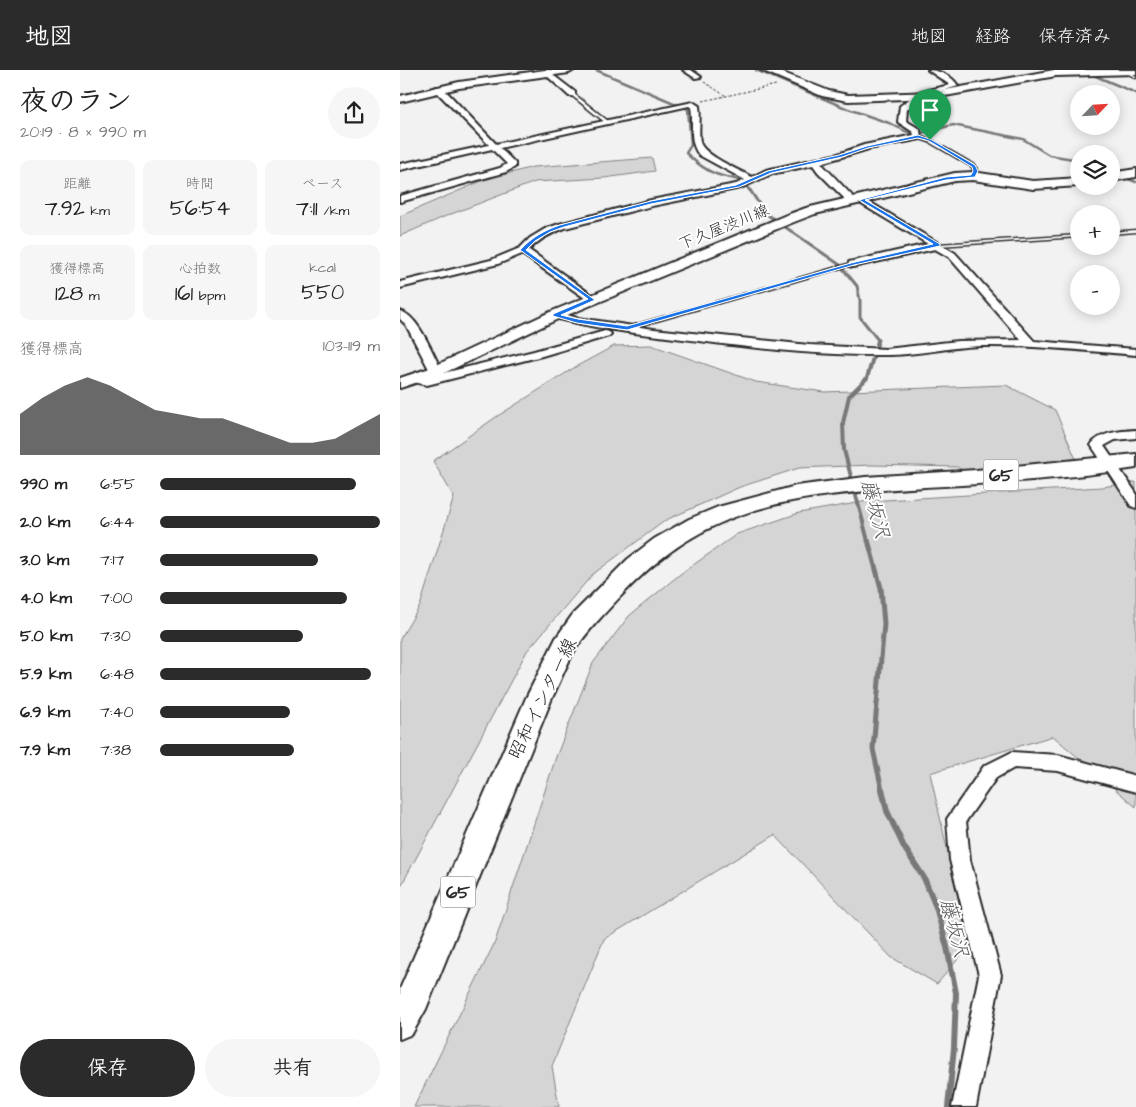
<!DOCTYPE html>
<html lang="ja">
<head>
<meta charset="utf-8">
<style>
	:root { --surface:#fff; --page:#f6f6f6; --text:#222; --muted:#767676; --accent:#2b2b2b }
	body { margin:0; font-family:"Architects Daughter","Klee One",sans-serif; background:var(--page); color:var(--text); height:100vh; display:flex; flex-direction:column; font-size:19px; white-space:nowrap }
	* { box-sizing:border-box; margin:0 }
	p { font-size:16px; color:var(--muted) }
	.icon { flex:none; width:28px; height:28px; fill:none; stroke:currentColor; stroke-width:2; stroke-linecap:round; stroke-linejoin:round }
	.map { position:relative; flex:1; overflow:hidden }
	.side { display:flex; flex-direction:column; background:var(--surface); width:400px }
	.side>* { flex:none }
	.needle { width:32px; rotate:65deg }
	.fabs { position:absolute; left:670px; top:15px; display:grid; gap:10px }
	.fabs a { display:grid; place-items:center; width:50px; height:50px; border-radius:50%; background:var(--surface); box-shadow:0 2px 12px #0003; font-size:25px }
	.pin { position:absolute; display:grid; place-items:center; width:42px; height:42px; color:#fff; margin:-51px -21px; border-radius:50% 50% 50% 0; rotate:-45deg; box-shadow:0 0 5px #0007 }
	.pin .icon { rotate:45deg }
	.round { display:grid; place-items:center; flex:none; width:52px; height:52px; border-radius:26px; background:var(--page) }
	.overview { display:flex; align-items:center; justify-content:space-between; height:85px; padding:0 20px }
	h1 { font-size:28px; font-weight:600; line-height:38px }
	.metrics { display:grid; grid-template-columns:repeat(3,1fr); gap:8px; height:85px; padding:5px 20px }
	.metrics div { display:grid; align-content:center; border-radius:10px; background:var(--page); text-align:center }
	.metrics b { font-size:21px; font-weight:600 }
	.metrics small { font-size:14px; font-weight:400 }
	.metrics p { font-size:14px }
	.chart { height:140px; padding:10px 20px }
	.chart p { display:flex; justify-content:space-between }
	.chart svg { width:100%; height:90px; margin-top:5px; fill:var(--accent); opacity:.7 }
	.button { display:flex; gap:10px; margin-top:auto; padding:10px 20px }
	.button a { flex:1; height:58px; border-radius:30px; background:var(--accent); color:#fff; font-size:20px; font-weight:600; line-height:58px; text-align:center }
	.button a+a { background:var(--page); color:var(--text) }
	ul { padding:0 20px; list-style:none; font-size:16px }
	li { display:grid; grid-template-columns:80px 60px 1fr; align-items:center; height:38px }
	li i { height:12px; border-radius:6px; background:var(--accent) }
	header { display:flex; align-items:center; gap:30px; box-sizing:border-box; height:70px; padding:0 25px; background:var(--accent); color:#fff }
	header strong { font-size:24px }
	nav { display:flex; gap:28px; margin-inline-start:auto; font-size:18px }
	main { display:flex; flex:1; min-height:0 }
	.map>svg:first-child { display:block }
	.green { fill:#d5d5d5; stroke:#808080 }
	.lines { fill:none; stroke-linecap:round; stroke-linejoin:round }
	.stream-far4 { stroke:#787878; stroke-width:2.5 }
	.stream-far3 { stroke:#787878; stroke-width:3 }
	.stream-far2 { stroke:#787878; stroke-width:4 }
	.stream-far1 { stroke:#787878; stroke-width:5 }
	.stream { stroke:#787878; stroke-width:6 }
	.service-casing { stroke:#2b2b2b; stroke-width:3 }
	.minor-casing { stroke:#2b2b2b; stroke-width:4 }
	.secondary-casing { stroke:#2b2b2b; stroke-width:4 }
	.primary-casing { stroke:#2b2b2b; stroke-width:4 }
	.path { stroke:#2b2b2b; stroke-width:1; stroke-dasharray:2.5 2; stroke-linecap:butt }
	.service { fill:#fff; fill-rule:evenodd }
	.minor { fill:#fff; fill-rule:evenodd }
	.secondary { fill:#fff; fill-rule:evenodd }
	.primary { fill:#fff; fill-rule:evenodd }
	.route { fill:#1a73e8; stroke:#fff; fill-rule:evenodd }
	.labels { text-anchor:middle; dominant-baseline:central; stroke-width:4; stroke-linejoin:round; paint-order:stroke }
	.far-street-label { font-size:16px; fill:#2b2b2b; stroke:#fff }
	.shield { fill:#fff; stroke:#6b6b6b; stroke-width:1 }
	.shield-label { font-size:18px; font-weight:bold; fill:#2b2b2b }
	.street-label { font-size:19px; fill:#2b2b2b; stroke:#fff }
	.water-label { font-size:20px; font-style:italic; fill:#585858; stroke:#fff }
</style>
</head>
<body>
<header>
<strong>地図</strong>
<nav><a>地図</a><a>経路</a><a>保存済み</a></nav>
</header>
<main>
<section class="side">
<div class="overview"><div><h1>夜のラン</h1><p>20:19 · 8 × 990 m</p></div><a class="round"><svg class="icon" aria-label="share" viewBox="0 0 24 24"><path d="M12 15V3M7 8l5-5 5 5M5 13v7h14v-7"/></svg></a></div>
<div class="metrics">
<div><p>距離</p><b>7.92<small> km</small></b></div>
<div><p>時間</p><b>56:54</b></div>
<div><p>ペース</p><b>7:11<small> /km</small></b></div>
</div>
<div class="metrics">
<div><p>獲得標高</p><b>128<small> m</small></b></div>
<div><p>心拍数</p><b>161<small> bpm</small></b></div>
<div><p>kcal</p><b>550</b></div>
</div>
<div class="chart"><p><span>獲得標高</span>103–119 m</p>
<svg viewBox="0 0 160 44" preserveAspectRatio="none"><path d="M0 44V24L10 16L20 10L30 6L40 10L50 16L60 22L70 24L80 26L90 26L100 30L110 34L120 38L130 38L140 36L150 30L160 24V44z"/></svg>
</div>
<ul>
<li><b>990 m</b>6:55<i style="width:89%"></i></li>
<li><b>2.0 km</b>6:44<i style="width:100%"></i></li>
<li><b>3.0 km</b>7:17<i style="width:72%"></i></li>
<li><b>4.0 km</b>7:00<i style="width:85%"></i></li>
<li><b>5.0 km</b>7:30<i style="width:65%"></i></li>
<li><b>5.9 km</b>6:48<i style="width:96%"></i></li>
<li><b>6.9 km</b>7:40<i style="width:59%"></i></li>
<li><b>7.9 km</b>7:38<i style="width:61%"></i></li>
</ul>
<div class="button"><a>保存</a><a>共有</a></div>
</section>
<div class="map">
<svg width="736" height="1037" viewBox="0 0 736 1037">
	<rect width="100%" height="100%" fill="#f2f2f2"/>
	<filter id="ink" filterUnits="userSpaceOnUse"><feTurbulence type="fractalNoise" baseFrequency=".02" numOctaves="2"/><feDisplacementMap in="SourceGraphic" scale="10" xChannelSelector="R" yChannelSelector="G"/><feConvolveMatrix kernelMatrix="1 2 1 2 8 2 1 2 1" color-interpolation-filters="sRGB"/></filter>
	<g filter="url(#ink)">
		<path class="green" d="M252 88 255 101 204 108 135 112 46 146 0 166V146L84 110 133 97Z
			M251 275 356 312 424 322 606 315 655 340 678 394 576 407 557 397 472 395 399 398 340 417 266 450 193 504 127 581 0 818V569L20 536 54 427 33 391 96 347 177 296 214 276Z
			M736 412V737L653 666 530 703 569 876 537 914 491 887 375 765 204 869 152 996 159 1037H14L95 872 156 687 193 593 229 546 279 505 337 464 399 443 468 431 702 417Z"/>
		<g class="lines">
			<path class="stream-far4" d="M196 0 288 39 291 75 286 83C294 91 305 100 316 104 331 110 339 105 350 121
				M356 0 448 39 489 53 513 65 553 55 623 69 649 85 679 90
				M681 0 736 23
				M723 107 736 112"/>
			<path class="stream-far3" d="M350 120 365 143 440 195 457 216 460 230V247L478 270 476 275"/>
			<path class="stream-far2" d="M468 471 444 380 443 353 449 326 467 308 477 274"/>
			<path class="stream-far1" d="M468 470 481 518 484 554 473 679 482 720"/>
			<path class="stream" d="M482 719 487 741 504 777 524 808 536 837 547 877 556 923 554 978 548 1037"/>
			<g class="service-casing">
				<path id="service" d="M725 0H727L736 6V8L725 2Z
					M171 23H173L208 51V53H206L171 25Z
					M518 66 531 70 575 95 578 101 575 107 571 106 574 101 572 97 529 72 517 68 516 67Z
					M736 160V162L711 164V162Z
					M679 165V167L538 176 536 175 538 174Z
					M451 193 455 194 229 259 224 258Z"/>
			</g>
			<g class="minor-casing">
				<path id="minor" d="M283 0H291L301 7 295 8Z
					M528 0C538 0 553 6 558 16L525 26 507 39 506 51 520 59 521 69 469 79 421 93 456 130V134H450L418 102 413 95 372 104 341 118 252 136 165 158C151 163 139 169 129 180L196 228 197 230 196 232 192 233 122 184 98 194 0 218V212L91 190 120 178 130 168 145 159 159 154 251 130 336 114 345 110 299 85C288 71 294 54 291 37L289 36 100 78 115 93V97L106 102 0 132V126L100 98 107 94 92 79 0 100V94L89 75 36 21V17H42L96 74 293 32 299 36C301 48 298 60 300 72 303 85 339 100 352 107L366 100 438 84 464 75 514 65 513 62 498 52 500 36 519 22 550 15Z
					M145 2H149L175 22V26H169L145 4Z
					M461 127 555 183 634 271 736 279V285C684 281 633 275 581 276 549 277 518 285 486 285 416 286 345 277 275 268 233 263 191 258 151 247L150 245 155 242 178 248 254 259 409 275 486 279 558 271 621 270 549 187 535 179 453 197 449 196V192L528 174 458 132V128Z
					M0 241C19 246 33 285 42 301L40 303 36 304 30 301 6 255 0 249Z
					M205 261 209 262 211 264 209 266 142 286 27 315 9 311 7 309 13 305 27 307 134 281Z
					M736 360V368L715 370 704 376 736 423V438L731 436 691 375C700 362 721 361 736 360Z
					M612 682 658 685 736 706V722L658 701 614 698 596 708 566 751 570 790 601 905 576 1037H552L579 905 550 790 547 749 584 696Z"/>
			</g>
			<g class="secondary-casing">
				<path id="secondary" d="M736 99V107L711 111V103Z
					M573 102 633 111 679 108V116L633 119 573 110 555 111 415 144 394 152 160 248 42 304 0 318V308L30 298 150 242 384 146 406 138 555 103Z"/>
			</g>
			<g class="primary-casing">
				<path id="primary" d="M145 0H174L169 3 59 18 0 32V26L59 12Z
					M361 0H376L429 21 448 25 534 22 654 0H736V4L656 6 534 28 448 31 422 26Z
					M736 384V398C667 409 595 413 525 417 463 421 390 425 332 448 285 467 253 492 219 528 203 545 187 561 175 580 166 595 160 612 152 628L26 939 12 964 0 969V919L126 628 156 568 173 544 228 489 254 469 289 449 318 437 396 416 465 407 576 400Z"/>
			</g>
			<path class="path" d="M304 12 326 26
				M303 31 376 15"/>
			<use href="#service" class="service"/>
			<use href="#minor" class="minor"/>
			<use href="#secondary" class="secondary"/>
			<use href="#primary" class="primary"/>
		</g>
	</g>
	<path class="route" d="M518 65 532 70 575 95 578 101 575 107 546 110 465 130 540 174V176L454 195 227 260 177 253 153 246V244L188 229 120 180C132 167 145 160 160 155L251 131 336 115 368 101 439 85 467 76ZM518 68 529 71 572 97 573 101 571 105 546 107 459 130 533 174 451 193 227 256 178 249 161 245 195 230 126 180 135 171 150 162 164 157 251 134 339 117 371 103 442 87 468 78Z"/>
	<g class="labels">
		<g class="far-street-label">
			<text transform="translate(324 157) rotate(-22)">下久屋渋川線</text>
		</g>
		<g class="shield">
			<rect x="583.5" y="389.5" width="35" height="31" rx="4"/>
			<rect x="40.5" y="806.5" width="35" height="31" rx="4"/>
		</g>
		<g class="shield-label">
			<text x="601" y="405">65</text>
			<text x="58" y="822">65</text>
		</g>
		<g class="street-label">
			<text transform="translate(143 629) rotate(-64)">昭和インター線</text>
		</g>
		<g class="water-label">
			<text transform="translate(475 439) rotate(75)">藤坂沢</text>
			<text transform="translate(554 858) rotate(75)">藤坂沢</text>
		</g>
	</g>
</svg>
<div class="fabs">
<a><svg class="needle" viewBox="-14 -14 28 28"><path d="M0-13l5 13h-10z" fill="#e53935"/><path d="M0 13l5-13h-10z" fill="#767676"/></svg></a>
<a><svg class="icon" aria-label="layers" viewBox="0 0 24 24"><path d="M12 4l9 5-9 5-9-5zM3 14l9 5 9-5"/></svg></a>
<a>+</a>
<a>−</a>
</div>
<div class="pin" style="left:530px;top:70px;background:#1e9e55"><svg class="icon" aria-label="arrive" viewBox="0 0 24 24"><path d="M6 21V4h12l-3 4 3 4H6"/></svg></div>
</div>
</main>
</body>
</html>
